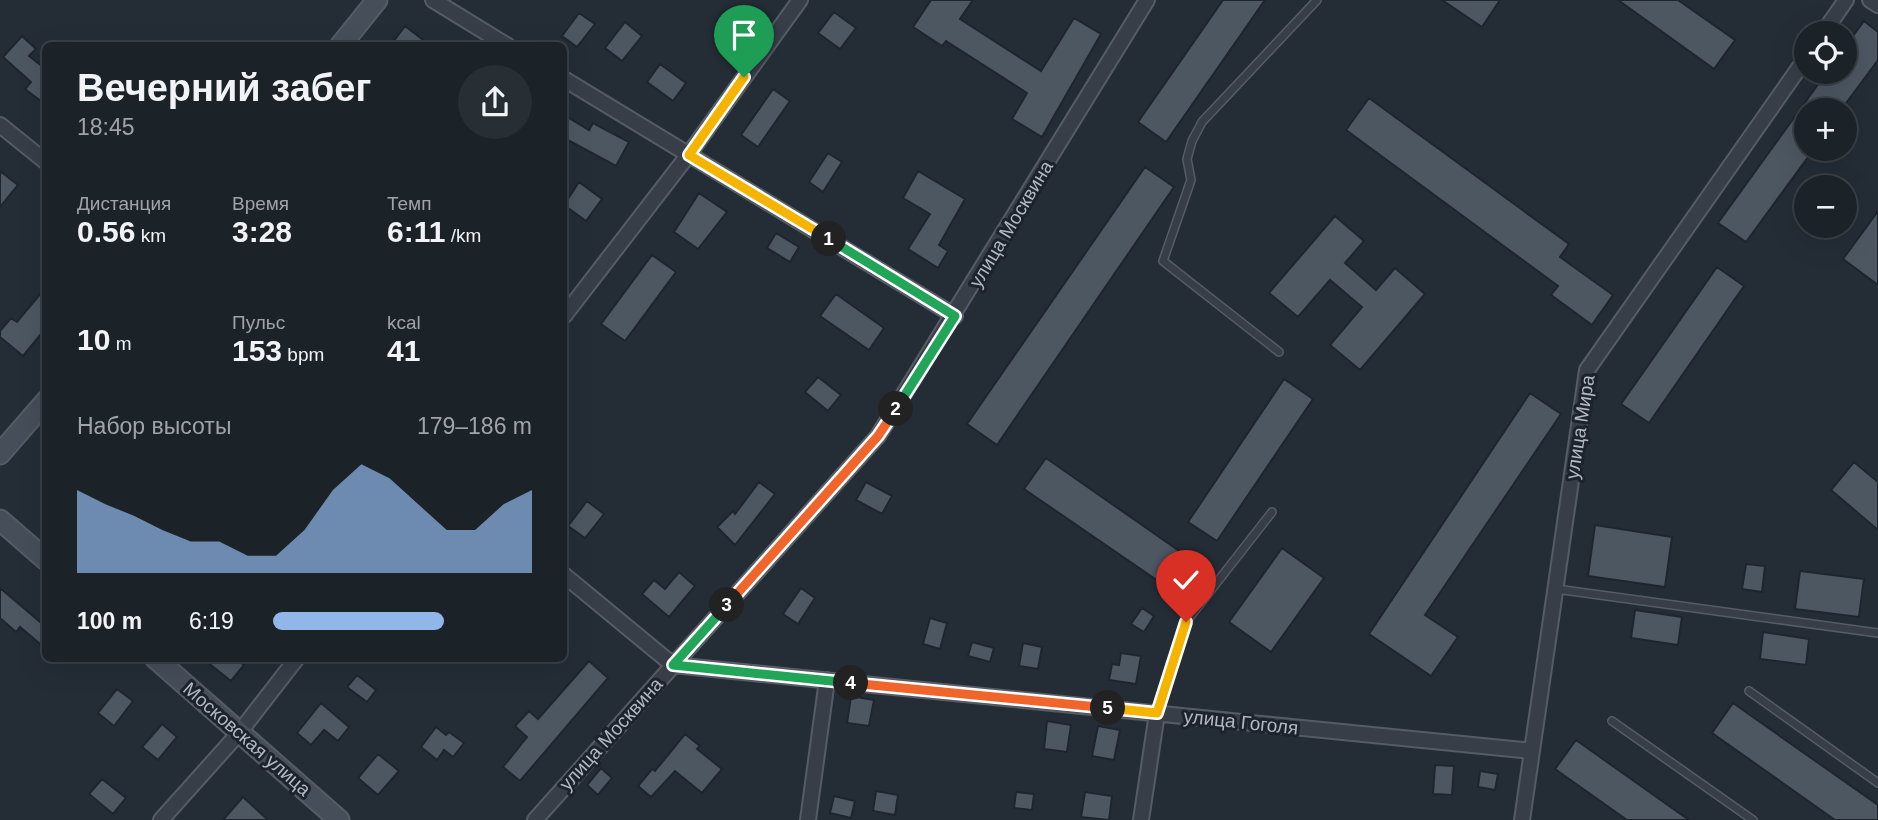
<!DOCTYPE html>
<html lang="ru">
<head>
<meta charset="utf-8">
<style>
	:root { --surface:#1b2228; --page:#282f34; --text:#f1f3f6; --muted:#a0a4a8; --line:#393f45; --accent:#91b6ea }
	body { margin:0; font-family:Arial,sans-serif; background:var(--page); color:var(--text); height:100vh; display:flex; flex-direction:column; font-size:26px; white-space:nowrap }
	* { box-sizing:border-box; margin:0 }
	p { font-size:23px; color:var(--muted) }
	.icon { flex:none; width:38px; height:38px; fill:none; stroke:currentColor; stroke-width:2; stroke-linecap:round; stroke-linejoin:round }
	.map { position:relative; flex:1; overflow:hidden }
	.side { position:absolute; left:42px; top:42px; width:525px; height:620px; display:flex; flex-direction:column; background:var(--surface); border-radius:10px; box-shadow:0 7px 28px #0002,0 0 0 2px var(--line) }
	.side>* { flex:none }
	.fabs { position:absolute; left:1794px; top:21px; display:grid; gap:14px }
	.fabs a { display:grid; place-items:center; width:63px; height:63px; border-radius:50%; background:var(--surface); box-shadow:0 7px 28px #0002,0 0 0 2px var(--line); font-size:35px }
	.pin { position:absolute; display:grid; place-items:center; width:60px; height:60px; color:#fff; margin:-72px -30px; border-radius:50% 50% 50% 0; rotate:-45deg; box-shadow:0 0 7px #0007 }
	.pin .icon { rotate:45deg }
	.km { position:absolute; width:35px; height:35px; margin:-18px; border-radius:50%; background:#222; color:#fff; font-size:19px; line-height:35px; text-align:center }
	.round { display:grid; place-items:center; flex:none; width:74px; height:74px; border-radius:37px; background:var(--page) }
	.summary { display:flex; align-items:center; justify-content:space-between; height:119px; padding:0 35px }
	h1 { font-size:38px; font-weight:700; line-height:52px }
	.figures { display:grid; grid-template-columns:repeat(3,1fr); gap:10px; height:119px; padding:7px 35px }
	.figures div { display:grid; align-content:center }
	.figures b { font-size:30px; font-weight:700 }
	.figures small { font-size:19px; font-weight:400 }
	.figures p { font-size:19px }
	.chart { height:196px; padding:14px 35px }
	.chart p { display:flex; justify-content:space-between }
	.chart svg { width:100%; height:126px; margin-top:7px; fill:var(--accent); opacity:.7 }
	ul { padding:0 35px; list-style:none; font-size:23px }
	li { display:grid; grid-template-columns:112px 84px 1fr; align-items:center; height:52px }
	li i { height:18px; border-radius:9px; background:var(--accent) }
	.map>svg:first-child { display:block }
	.building { fill:#4d5762; stroke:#1f252e; stroke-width:2 }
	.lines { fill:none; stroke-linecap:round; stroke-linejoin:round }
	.lane-casing { stroke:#555c65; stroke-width:10 }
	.street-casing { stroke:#555c65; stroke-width:18 }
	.secondary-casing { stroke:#555c65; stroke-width:23 }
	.lane { stroke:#373e47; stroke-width:7 }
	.street { stroke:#373e47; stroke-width:14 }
	.secondary { stroke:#464e5a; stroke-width:19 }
	.split-1-casing { stroke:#fff; stroke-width:14 }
	.split-2-casing { stroke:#fff; stroke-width:14 }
	.split-3-casing { stroke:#fff; stroke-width:14 }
	.split-4-casing { stroke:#fff; stroke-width:14 }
	.split-5-casing { stroke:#fff; stroke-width:14 }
	.split-6-casing { stroke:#fff; stroke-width:14 }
	.split-1 { stroke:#f5b400; stroke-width:9 }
	.split-2 { stroke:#22a559; stroke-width:9 }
	.split-3 { stroke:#f0652b; stroke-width:9 }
	.split-4 { stroke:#22a559; stroke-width:9 }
	.split-5 { stroke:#f0652b; stroke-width:9 }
	.split-6 { stroke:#f5b400; stroke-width:9 }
	.labels { text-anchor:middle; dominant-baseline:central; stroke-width:6; stroke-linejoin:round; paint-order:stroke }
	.street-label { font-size:19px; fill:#b2b9c3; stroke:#1d232c }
</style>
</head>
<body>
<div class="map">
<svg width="1878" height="820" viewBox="0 0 1878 820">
	<rect width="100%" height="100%" fill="#242d36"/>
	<path class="building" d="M931 0H973L960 19 1041 71 1074 18 1101 34 1042 137 1012 119 1027 93 946 41 942 46 913 27Z
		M1223 0H1265L1166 142 1138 122Z
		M1442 0H1500L1482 27Z
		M1618 0H1678L1735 40 1714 69Z
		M834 12 856 28 840 49 818 33Z
		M579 13 595 24 577 47 562 36Z
		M1864 21 1878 32V60L1841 110H1806V149H1814L1746 242 1718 223 1827 72H1844V48Z
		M625 22 642 36 622 61 605 48Z
		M405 26 431 46H390Z
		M22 36 36 49 29 56 43 67 46 64V105L25 89 31 82 3 57Z
		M660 64 686 83 673 101 647 82Z
		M773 89 790 101 758 147 741 135Z
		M1369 98 1569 244 1560 257 1613 295 1592 325 1551 295 1558 286 1346 130Z
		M564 115 589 130 593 123 629 142 616 166 564 138Z
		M828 153 842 162 823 192 809 182Z
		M1145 167 1174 187 997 445 967 424Z
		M0 171 18 185 0 207Z
		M918 171 965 199 939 245 948 251 938 268 908 249 930 214 903 198Z
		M579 182 602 199 586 221 564 205Z
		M699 193 727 212 698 249 674 232Z
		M1878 211V285L1843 259Z
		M1335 216 1364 241 1345 263 1376 290 1395 268 1425 294 1360 370 1330 345 1362 307 1330 280 1298 317 1269 293Z
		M776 233 799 247 790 262 767 248Z
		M652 255 676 272 625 341 601 324Z
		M1717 267 1744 286 1649 423 1621 404Z
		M46 287V328L23 356 0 337V331L11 318 17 322Z
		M836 294 884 328 869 350 820 316Z
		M818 377 841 395 828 411 805 392Z
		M1284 379 1313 399 1217 541 1188 522Z
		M1530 393 1561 414 1425 615 1458 637 1431 676 1369 634Z
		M1046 458 1185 555 1164 585 1024 489Z
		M1854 462 1878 482V530L1831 490Z
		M759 482 775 494 735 545 717 527 733 511 735 514Z
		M866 482 892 496 882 514 856 500Z
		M587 501 604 514 585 538 568 526Z
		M1595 525 1672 537 1665 587 1588 576Z
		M1282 548 1324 578 1271 652 1229 622Z
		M1746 564 1765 566 1762 592 1742 589Z
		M1800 571 1864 579 1859 617 1795 609Z
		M679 572 695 586 669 617 642 594 654 580 665 589Z
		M0 588 46 627V649L20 627 16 632 0 618Z
		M801 588 815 598 798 624 783 614Z
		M1142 608 1154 616 1144 632 1131 624Z
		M1635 610 1682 617 1678 645 1631 638Z
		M930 618 947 623 940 649 923 644Z
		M1763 632 1809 639 1806 665 1760 659Z
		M972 642 994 648 990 662 968 656Z
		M1023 643 1042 647 1038 669 1019 666Z
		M1121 653 1141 656 1136 684 1109 680 1112 664 1119 665Z
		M202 658H235L244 665 231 681Z
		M589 661 608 678 520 781 503 767 527 737 515 726 529 711 538 719Z
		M357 675 376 690 367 702 347 687Z
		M117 689 133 701 114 726 98 713Z
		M851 696 874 700 869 726 847 723Z
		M321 703 349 727 338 741 324 730 311 745 297 733Z
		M1733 703 1878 805V820H1835L1712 733Z
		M1047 721 1071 725 1067 752 1044 749Z
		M162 724 177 737 158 760 142 747Z
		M1098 726 1120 730 1114 760 1092 756Z
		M436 727 446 735 449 732 464 743 453 757 444 750 437 760 421 747Z
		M685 734 700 746 697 749 722 769 702 793 675 771 651 797 638 786 652 769 655 771Z
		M1576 740 1689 820H1627L1555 769Z
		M378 754 399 771 378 795 358 778Z
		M1435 765 1454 766 1452 795 1433 794Z
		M601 768 612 778 598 795 587 785Z
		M1480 771 1498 774 1495 790 1478 787Z
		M102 779 126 798 113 814 89 794Z
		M876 791 898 795 895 815 873 811Z
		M1016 792 1034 794 1032 810 1014 808Z
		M1085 792 1112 796 1109 820 1081 817Z
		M834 796 855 801 851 818 830 813Z
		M243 797 268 820H223Z"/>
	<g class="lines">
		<g class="lane-casing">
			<path id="lane" d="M1279 352 1163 261 1191 180 1187 159 1192 141 1202 122 1317 0
				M1556 589 1878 633
				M1749 691 1878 783
				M1157 713 1186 622 1272 512
				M1612 721 1753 820"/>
		</g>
		<g class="street-casing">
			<path id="street" d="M433 0 508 46
				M1870 0 1878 5
				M1823 33 1846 0
				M564 79 955 316
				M0 125 46 162
				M564 316 689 154 800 0
				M564 575 673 665 1532 751
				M161 820 239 733 297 658
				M535 820 878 436 1147 0
				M808 820 827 680
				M1141 820 1157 713
				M1522 820 1587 370 1806 58"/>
		</g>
		<g class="secondary-casing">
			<path id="secondary" d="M340 46 377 0
				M0 454 46 401
				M0 520 46 560
				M155 658 339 820"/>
		</g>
		<use href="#lane" class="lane"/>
		<use href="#street" class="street"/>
		<use href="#secondary" class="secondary"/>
	</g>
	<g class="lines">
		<g class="split-1-casing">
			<path id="split-1" d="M744 77 689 155 829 239"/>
		</g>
		<g class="split-2-casing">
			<path id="split-2" d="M829 239 955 316 896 409"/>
		</g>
		<g class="split-3-casing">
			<path id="split-3" d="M727 605 878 436 896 409"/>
		</g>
		<g class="split-4-casing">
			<path id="split-4" d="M727 605 673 665 851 683"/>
		</g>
		<g class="split-5-casing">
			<path id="split-5" d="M851 683 1108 708"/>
		</g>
		<g class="split-6-casing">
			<path id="split-6" d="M1108 708 1157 713 1186 622"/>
		</g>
		<use href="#split-1" class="split-1"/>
		<use href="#split-2" class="split-2"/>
		<use href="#split-3" class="split-3"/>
		<use href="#split-4" class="split-4"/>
		<use href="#split-5" class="split-5"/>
		<use href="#split-6" class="split-6"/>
	</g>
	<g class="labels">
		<g class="street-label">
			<text transform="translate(1011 224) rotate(-59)">улица Москвина</text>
			<text transform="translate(1580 427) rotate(-81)">улица Мира</text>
			<text transform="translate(1241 722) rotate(6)">улица Гоголя</text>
			<text transform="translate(611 734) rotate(-48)">улица Москвина</text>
			<text transform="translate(247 739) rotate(41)">Московская улица</text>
		</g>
	</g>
</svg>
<div class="fabs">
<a><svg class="icon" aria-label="locate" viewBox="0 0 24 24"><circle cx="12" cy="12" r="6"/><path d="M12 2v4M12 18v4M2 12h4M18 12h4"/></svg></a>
<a>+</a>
<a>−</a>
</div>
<div class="pin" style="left:744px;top:77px;background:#1e9e55"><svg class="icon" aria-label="arrive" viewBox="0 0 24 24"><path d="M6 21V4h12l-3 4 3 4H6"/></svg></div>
<div class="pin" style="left:1186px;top:622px;background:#d93025"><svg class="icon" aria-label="check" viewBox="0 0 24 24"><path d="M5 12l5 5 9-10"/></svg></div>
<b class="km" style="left:829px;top:239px">1</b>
<b class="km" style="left:896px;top:409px">2</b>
<b class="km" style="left:727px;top:605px">3</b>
<b class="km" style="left:851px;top:683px">4</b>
<b class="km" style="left:1108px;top:708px">5</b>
<section class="side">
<div class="summary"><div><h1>Вечерний забег</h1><p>18:45</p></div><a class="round"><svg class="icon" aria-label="share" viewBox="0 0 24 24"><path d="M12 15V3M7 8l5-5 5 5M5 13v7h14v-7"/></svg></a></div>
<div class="figures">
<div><p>Дистанция</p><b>0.56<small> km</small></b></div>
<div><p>Время</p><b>3:28</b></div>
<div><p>Темп</p><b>6:11<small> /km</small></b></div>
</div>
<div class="figures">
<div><b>10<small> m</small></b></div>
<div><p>Пульс</p><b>153<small> bpm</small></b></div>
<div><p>kcal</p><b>41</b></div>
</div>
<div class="chart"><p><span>Набор высоты</span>179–186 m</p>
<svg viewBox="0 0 160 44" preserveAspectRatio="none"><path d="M0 44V15L10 20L20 24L30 29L40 33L50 33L60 38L70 38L80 29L90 15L100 6L110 11L120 20L130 29L140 29L150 20L160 15V44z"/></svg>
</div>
<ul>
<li><b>100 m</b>6:19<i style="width:66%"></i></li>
</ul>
</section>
</div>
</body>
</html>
